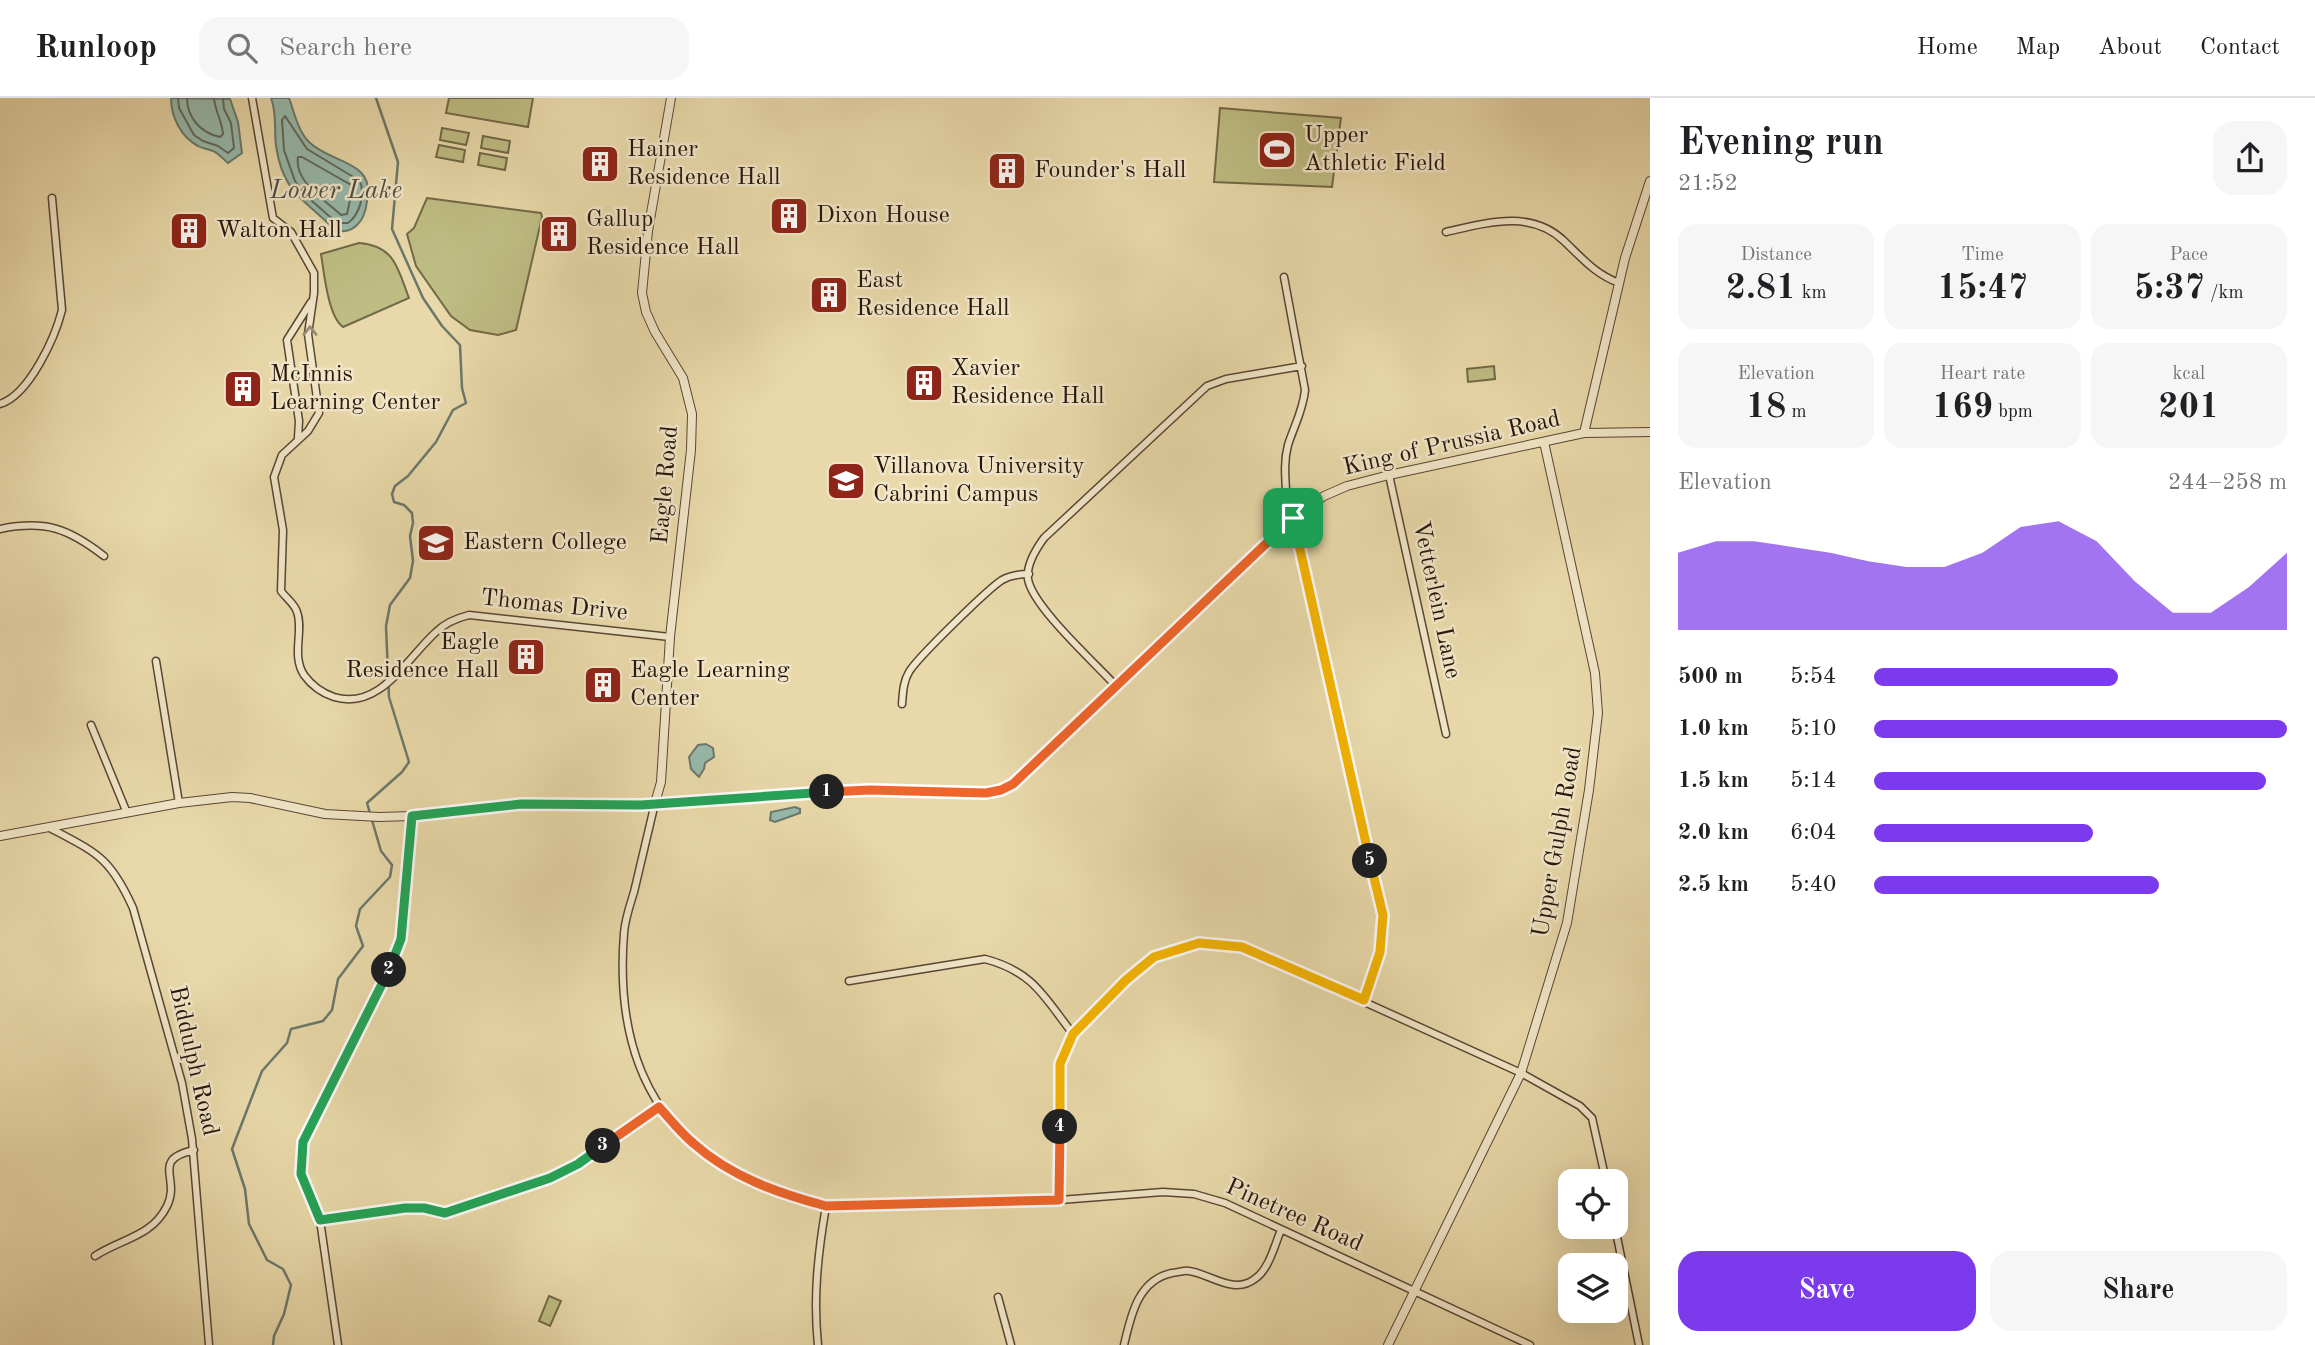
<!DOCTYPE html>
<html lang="en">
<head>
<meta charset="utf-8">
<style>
	:root { --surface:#fff; --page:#f6f6f6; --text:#202124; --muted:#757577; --line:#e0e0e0; --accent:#7c3aed }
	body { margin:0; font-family:"Old Standard TT",serif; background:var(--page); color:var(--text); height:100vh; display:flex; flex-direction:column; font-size:26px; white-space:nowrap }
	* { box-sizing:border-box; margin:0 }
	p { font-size:23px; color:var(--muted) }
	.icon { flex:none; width:38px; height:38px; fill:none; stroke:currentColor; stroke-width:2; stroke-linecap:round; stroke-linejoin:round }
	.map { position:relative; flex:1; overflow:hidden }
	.sheet { display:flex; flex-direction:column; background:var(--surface); width:665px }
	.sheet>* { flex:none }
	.tools { position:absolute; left:1558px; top:1071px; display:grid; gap:14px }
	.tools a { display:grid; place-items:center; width:70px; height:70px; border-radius:14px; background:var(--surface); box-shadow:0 7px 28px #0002; font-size:35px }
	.pin { position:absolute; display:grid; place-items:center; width:60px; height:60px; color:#fff; margin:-30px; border-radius:14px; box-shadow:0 4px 10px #0006 }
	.km { position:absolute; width:35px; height:35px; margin:-18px; border-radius:50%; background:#222; color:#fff; font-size:19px; line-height:35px; text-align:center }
	.round { display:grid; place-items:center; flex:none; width:74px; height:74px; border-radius:21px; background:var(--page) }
	.overview { display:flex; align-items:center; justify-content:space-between; height:119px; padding:0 28px }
	h1 { font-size:38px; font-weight:700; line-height:52px }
	.stats { display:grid; grid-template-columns:repeat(3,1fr); gap:10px; height:119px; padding:7px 28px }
	.stats div { display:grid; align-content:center; border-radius:18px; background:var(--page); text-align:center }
	.stats b { font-size:35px; font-weight:700 }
	.stats small { font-size:19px; font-weight:400 }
	.stats p { font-size:19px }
	.chart { height:196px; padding:14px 28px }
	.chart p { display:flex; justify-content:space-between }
	.chart svg { width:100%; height:126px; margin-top:7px; fill:var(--accent); opacity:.7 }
	.button { display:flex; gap:14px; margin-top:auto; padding:14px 28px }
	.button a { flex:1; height:80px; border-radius:21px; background:var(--accent); color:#fff; font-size:28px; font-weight:700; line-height:80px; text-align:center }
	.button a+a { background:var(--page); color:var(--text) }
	ul { padding:0 28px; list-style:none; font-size:23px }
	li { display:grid; grid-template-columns:112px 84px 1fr; align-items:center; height:52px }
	li i { height:18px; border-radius:9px; background:var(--accent) }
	header { display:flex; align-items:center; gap:42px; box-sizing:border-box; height:98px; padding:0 35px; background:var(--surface); border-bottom:2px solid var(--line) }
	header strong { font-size:33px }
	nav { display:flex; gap:38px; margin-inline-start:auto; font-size:24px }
	.search { width:490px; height:63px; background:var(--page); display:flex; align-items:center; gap:18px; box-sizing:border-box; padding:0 24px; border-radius:21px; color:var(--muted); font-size:26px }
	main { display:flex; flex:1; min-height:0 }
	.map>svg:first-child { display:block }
	.green { fill:#bebd83; stroke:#726948; stroke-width:2 }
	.water { fill:#97baac; stroke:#6a786c; stroke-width:2 }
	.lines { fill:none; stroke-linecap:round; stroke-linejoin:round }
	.shore { stroke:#5f685c; stroke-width:2 }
	.stream { stroke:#6a786c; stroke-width:2.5 }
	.minor-casing { stroke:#584634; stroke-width:9 }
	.tertiary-casing { stroke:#584634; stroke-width:10 }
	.minor { stroke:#f1e6c8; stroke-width:6 }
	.tertiary { stroke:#f1e6c8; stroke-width:8 }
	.oneway { stroke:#968873 }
	.split-1-casing { stroke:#fff; stroke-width:14 }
	.split-2-casing { stroke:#fff; stroke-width:14 }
	.split-3-casing { stroke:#fff; stroke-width:14 }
	.split-4-casing { stroke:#fff; stroke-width:14 }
	.split-5-casing { stroke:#fff; stroke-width:14 }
	.split-6-casing { stroke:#fff; stroke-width:14 }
	.split-1 { stroke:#f0652b; stroke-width:9 }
	.split-2 { stroke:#22a559; stroke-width:9 }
	.split-3 { stroke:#22a559; stroke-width:9 }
	.split-4 { stroke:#f0652b; stroke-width:9 }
	.split-5 { stroke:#f5b400; stroke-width:9 }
	.split-6 { stroke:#f5b400; stroke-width:9 }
	.labels { text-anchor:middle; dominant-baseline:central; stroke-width:5; stroke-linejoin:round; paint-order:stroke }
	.poi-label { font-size:24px; fill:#27150c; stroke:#f1e6c8; text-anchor:start }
	.street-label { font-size:24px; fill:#27150c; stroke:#f1e6c8 }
	.water-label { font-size:26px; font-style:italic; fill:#4e4f44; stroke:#f1e6c8 }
</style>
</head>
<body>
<header>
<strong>Runloop</strong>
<div class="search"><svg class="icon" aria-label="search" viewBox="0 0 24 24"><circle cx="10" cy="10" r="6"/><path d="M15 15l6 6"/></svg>Search here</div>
<nav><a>Home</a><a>Map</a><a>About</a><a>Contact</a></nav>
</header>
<main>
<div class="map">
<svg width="1650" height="1247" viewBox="0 0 1650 1247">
	<rect width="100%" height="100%" fill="#e9d9aa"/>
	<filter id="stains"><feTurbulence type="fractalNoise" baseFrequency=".00286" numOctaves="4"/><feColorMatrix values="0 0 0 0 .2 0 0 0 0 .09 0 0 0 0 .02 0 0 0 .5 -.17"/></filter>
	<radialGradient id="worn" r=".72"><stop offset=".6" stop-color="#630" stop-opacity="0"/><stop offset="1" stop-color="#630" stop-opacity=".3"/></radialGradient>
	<path class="green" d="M449 0H533L528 29 446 15Z
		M1220 10 1341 20 1332 89 1214 84Z
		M442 30 469 35 466 47 440 42Z
		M483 38 510 43 508 55 481 50Z
		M439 47 465 52 463 64 436 59Z
		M480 55 507 60 505 72 478 67Z
		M427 100 541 115 542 119 516 232 498 237 470 232 451 218 416 168 407 136 414 130Z
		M359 145C396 148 398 172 409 200L343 229C328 219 324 174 321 156Z
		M1494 268 1495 281 1468 284 1467 271Z
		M549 1198 561 1203 550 1228 539 1223Z"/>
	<path class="water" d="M171 0 230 1 238 24 242 55 228 65C224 62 219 56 215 54 210 51 203 51 198 48 181 39 171 19 171 0Z
		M271 0H289C294 14 298 33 309 44 331 66 376 62 367 103 366 112 364 121 357 127 350 134 341 135 333 130 304 101 283 95 276 48 274 32 277 15 271 0Z
		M706 646 713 650 714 659 705 665 704 671 699 679 691 671 689 659 698 647Z
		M795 709 800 711V715L775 724 770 722 771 714Z"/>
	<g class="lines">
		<path class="shore" d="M178 0 179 10 194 37 203 43 218 48 228 55 234 50 231 25 224 11 223 0
			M187 0C187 20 201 35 220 39L223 36C222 23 215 13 214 0
			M285 18 307 51 360 83C365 97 360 116 348 125H337L304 96 295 83 284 52 282 22Z
			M298 59H302L353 88 347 116 341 117C325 102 294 84 298 59Z"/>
		<path class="stream" d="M273 1247 274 1238 284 1216 291 1187 283 1171 267 1162 249 1126 245 1091 232 1051 262 973 287 945 291 931 323 923 332 912 338 881 363 848 356 828 360 811 390 779 392 767 381 753 367 705 402 674 409 664 389 599 386 528 390 507 410 480 413 463 410 438 413 425 412 415 404 407 394 404 392 396 395 388 408 378 436 344 453 312 466 305 462 290 460 247 442 228 423 200 392 131 398 64 376 0"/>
		<g class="minor-casing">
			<path id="minor" d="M252 0 273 120 291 134 314 175V195L308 236 319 315 308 333 282 357 274 379 283 432 281 493C286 500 295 506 297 514 304 532 291 557 304 577 312 588 322 595 334 599 380 613 407 560 436 534 445 525 457 520 469 517L670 539
				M1446 134C1486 125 1531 111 1564 143 1582 160 1595 176 1619 185
				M1284 179 1305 292C1303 313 1294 328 1288 347 1284 362 1285 376 1286 392L1383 817 1380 854 1364 902
				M0 306C29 297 55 240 62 212L52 100
				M298 340 299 323 287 242 311 204
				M1389 377 1446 636
				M0 431C45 422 68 430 104 458
				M156 563 179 705
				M1115 587C1095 565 1032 508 1028 481 1026 467 1036 451 1044 440L1207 288 1226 281 1302 268
				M902 606C903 595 903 584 909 574 917 560 988 491 1002 482 1011 477 1019 476 1029 476
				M91 627 127 715
				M655 705C648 735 641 764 634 794 630 807 625 821 624 835 616 936 642 1024 735 1076 763 1092 795 1100 826 1108L1060 1102 1163 1094 1194 1096 1225 1105 1530 1247
				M50 730C97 755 110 759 133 810L182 985 192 1041 209 1247
				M849 883 985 861C1034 874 1044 899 1073 936
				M1060 1102V966L1073 936 1126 882 1154 859 1199 845 1243 849 1521 975 1580 1008 1592 1020 1606 1083
				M320 1122C348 1118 378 1111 406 1110 427 1109 439 1117 460 1112L550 1080 578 1066 659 1009
				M1615 1129 1639 1247
				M95 1158C120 1141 152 1139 167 1108 181 1080 150 1062 194 1052
				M998 1199 1011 1247
				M338 1247 320 1122 301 1076 303 1044 394 862 401 841 412 718
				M818 1247C813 1199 818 1155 826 1108
				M1124 1247C1131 1217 1138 1182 1172 1175 1177 1175 1184 1172 1189 1173 1211 1176 1234 1198 1256 1180 1269 1171 1275 1146 1281 1132"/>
		</g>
		<g class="tertiary-casing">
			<path id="tertiary" d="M1584 335 1625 160 1650 83
				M655 705 661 684 670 539 691 352 692 316 683 280 655 234 646 214 642 195 648 133 671 0
				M0 738 179 705 232 699 250 700 325 716 379 719 412 718 521 706 641 707 833 693 870 692 964 696 1001 692 1013 686 1033 668 1106 596 1293 420 1324 398 1347 388 1389 377 1584 335 1650 334
				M1388 1247 1521 975 1567 825 1589 692 1598 615 1595 575 1544 344"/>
		</g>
		<use href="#minor" class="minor"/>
		<use href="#tertiary" class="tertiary"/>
	</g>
	<defs><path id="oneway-chevron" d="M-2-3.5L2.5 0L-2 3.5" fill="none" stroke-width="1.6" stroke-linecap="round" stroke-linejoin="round" transform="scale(1.75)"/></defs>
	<use class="oneway" href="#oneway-chevron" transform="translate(310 233) rotate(-90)"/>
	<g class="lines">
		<g class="split-1-casing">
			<path id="split-1" d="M827 694 870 692 986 695 1001 692 1013 686 1293 420"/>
		</g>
		<g class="split-2-casing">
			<path id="split-2" d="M389 872 401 841 412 718 521 706 641 707 827 694"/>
		</g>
		<g class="split-3-casing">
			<path id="split-3" d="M389 872 303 1044 301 1076 320 1122 405 1110H424L445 1115 550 1080 578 1066 603 1048"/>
		</g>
		<g class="split-4-casing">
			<path id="split-4" d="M603 1048 659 1009C670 1021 680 1034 693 1045 731 1079 778 1095 826 1108L1059 1102 1060 1029"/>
		</g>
		<g class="split-5-casing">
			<path id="split-5" d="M1060 1029V966L1073 936 1126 882 1154 859 1199 845 1242 849 1364 902 1380 854 1383 817 1370 763"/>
		</g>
		<g class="split-6-casing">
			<path id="split-6" d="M1293 420 1370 763"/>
		</g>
		<use href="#split-1" class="split-1"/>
		<use href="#split-2" class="split-2"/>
		<use href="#split-3" class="split-3"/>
		<use href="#split-4" class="split-4"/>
		<use href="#split-5" class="split-5"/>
		<use href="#split-6" class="split-6"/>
	</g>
	<defs>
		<g id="stadium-square" transform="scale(2.0125)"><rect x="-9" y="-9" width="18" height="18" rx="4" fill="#8f2418" stroke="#f1e6c8"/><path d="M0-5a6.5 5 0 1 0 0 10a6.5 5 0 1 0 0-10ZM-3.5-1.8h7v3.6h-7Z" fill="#fff"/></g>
		<g id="building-square" transform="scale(2.0125)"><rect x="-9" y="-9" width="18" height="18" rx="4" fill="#8f2418" stroke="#f1e6c8"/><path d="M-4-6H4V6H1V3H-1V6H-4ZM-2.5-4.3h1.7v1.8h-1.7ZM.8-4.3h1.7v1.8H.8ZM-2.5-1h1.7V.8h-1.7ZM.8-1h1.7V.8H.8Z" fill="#fff"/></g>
		<g id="university-square" transform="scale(2.0125)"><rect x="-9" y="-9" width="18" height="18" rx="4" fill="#8f2418" stroke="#f1e6c8"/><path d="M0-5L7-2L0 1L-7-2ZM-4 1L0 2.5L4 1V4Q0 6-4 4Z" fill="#fff"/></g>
		<g id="school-square" transform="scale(2.0125)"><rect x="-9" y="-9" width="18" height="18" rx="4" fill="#8f2418" stroke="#f1e6c8"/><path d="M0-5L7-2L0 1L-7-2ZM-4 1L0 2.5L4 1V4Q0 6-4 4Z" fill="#fff"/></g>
	</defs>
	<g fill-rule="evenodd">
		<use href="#stadium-square" x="1277" y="52"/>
		<use href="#building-square" x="600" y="66"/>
		<use href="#building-square" x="1007" y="73"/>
		<use href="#building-square" x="789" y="118"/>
		<use href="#building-square" x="189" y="133"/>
		<use href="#building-square" x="559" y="136"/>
		<use href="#building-square" x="829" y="197"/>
		<use href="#building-square" x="924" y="285"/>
		<use href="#building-square" x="243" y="291"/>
		<use href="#university-square" x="846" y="383"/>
		<use href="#school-square" x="436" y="445"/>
		<use href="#building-square" x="526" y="559"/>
		<use href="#building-square" x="603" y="587"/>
	</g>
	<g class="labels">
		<g class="poi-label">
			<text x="1304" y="38">Upper<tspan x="1304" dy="28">Athletic Field</tspan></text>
			<text x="627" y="52">Hainer<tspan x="627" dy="28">Residence Hall</tspan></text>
			<text x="1034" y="73">Founder's Hall</text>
			<text x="816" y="118">Dixon House</text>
			<text x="586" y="122">Gallup<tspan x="586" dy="28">Residence Hall</tspan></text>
			<text x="216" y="133">Walton Hall</text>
			<text x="856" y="183">East<tspan x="856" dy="28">Residence Hall</tspan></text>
			<text x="951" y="271">Xavier<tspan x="951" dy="28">Residence Hall</tspan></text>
			<text x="270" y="277">McInnis<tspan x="270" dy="28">Learning Center</tspan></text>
			<text x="873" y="369">Villanova University<tspan x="873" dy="28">Cabrini Campus</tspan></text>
			<text x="463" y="445">Eastern College</text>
			<text x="499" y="545" text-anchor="end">Eagle<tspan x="499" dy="28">Residence Hall</tspan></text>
			<text x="630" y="573">Eagle Learning<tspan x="630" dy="28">Center</tspan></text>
		</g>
		<g class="street-label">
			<text transform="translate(1452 346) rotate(-13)">King of Prussia Road</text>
			<text transform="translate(666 387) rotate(-85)">Eagle Road</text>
			<text transform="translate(1436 502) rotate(78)">Vetterlein Lane</text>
			<text transform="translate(554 508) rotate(6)">Thomas Drive</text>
			<text transform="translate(1558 744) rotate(-80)">Upper Gulph Road</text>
			<text transform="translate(193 963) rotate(77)">Biddulph Road</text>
			<text transform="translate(1294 1118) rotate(24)">Pinetree Road</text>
		</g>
		<g class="water-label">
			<text x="336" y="93">Lower Lake</text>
		</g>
	</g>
	<rect width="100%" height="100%" filter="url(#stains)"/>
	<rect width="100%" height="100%" fill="url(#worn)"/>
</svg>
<div class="tools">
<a><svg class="icon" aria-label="locate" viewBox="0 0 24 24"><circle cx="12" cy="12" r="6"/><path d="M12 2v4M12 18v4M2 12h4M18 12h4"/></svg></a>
<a><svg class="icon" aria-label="layers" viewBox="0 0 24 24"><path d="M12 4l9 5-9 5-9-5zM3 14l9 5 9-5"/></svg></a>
</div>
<div class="pin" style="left:1293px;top:420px;background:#1e9e55"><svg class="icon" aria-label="arrive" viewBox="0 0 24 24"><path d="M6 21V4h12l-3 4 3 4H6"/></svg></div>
<b class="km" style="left:827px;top:694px">1</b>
<b class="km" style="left:389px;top:872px">2</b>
<b class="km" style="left:603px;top:1048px">3</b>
<b class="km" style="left:1060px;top:1029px">4</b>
<b class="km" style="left:1370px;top:763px">5</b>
</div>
<section class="sheet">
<div class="overview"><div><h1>Evening run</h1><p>21:52</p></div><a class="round"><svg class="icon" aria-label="share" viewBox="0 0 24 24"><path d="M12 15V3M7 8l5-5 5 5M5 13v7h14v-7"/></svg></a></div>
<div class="stats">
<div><p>Distance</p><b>2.81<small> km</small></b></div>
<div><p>Time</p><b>15:47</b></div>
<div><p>Pace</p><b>5:37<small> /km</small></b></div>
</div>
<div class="stats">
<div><p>Elevation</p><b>18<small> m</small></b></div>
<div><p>Heart rate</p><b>169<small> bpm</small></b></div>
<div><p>kcal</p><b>201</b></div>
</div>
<div class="chart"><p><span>Elevation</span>244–258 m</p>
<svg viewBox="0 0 160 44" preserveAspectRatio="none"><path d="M0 44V17L10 13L20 13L30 15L40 17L50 20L60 22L70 22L80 17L90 8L100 6L110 13L120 27L130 38L140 38L150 29L160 17V44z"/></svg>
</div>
<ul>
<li><b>500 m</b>5:54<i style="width:59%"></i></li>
<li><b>1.0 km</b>5:10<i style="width:100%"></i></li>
<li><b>1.5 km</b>5:14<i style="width:95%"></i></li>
<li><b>2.0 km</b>6:04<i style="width:53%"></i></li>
<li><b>2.5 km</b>5:40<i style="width:69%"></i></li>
</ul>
<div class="button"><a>Save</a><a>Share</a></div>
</section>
</main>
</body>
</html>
